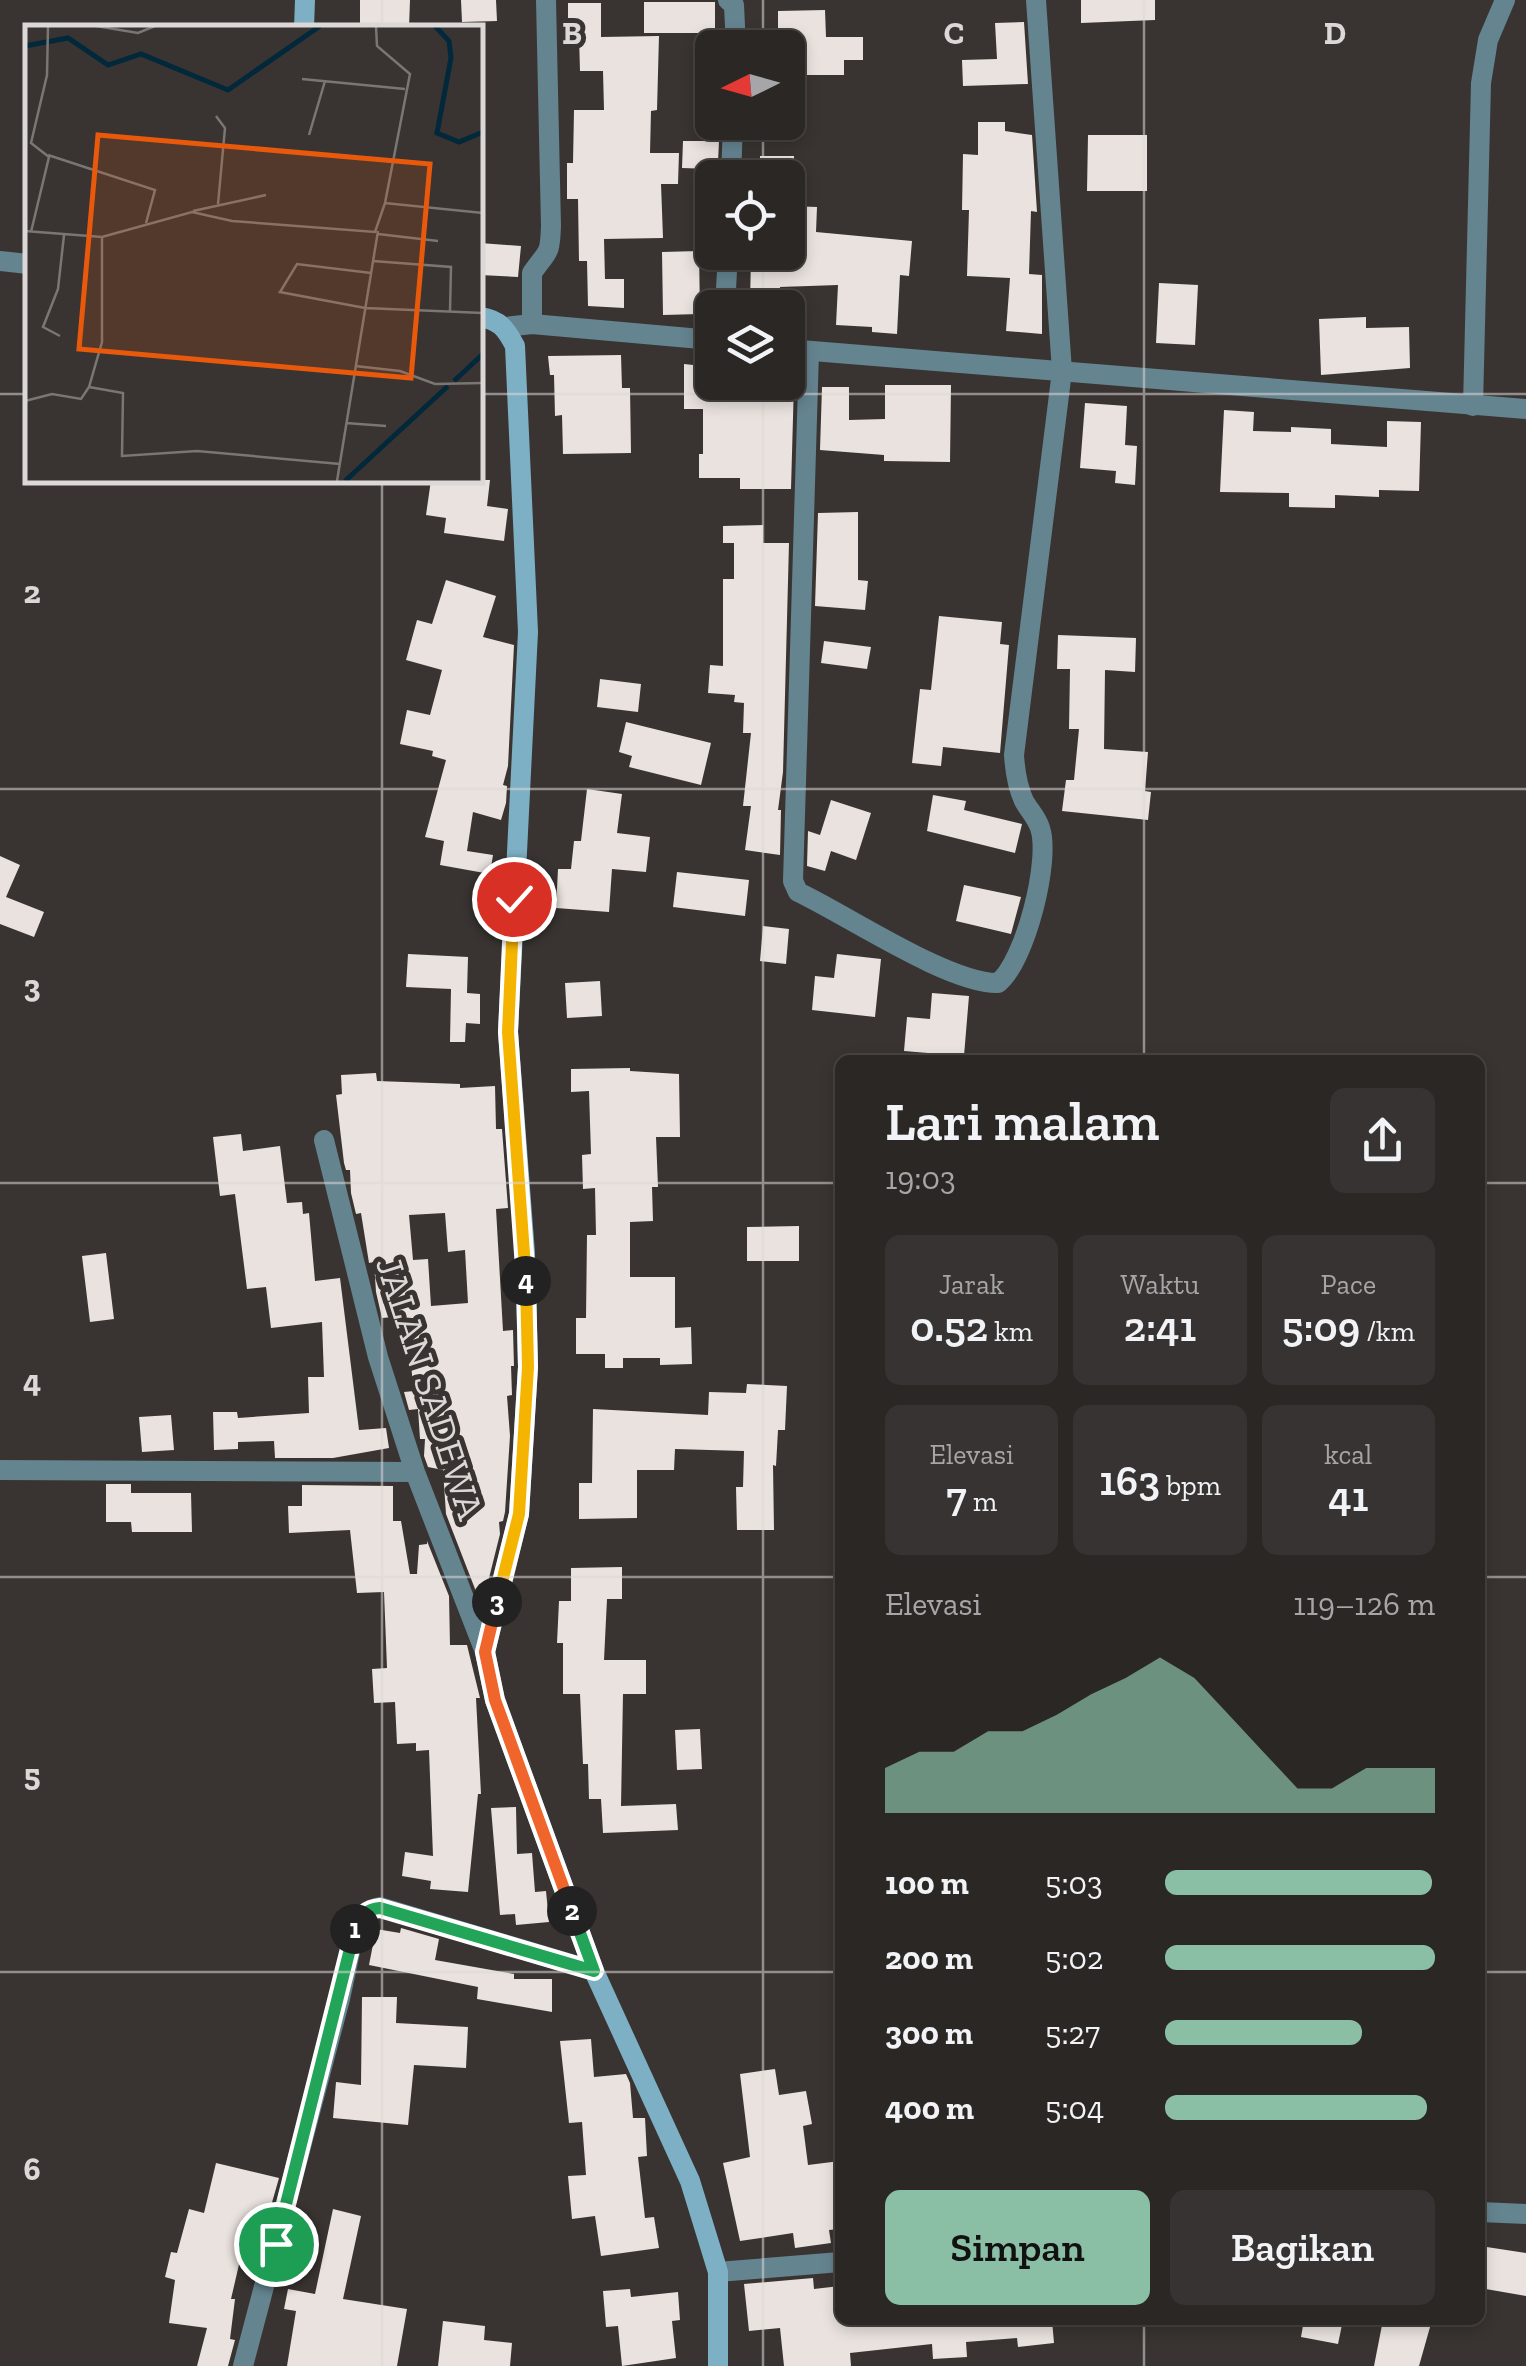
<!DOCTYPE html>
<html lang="id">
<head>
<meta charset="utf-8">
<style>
	:root { --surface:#2b2725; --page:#373332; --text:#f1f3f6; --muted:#a6a5a7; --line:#474442; --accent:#8abfa5 }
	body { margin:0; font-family:"Zilla Slab",serif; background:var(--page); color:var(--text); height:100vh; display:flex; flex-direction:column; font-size:38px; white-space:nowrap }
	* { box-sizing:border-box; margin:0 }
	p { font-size:32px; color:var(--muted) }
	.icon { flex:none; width:55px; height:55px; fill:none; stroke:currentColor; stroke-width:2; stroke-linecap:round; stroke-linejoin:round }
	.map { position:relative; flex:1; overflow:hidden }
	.panel { position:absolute; left:835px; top:1055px; width:650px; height:1270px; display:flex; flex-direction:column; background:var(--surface); border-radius:15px; box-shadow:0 5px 15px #0003,0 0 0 2px var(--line) }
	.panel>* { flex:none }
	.needle { width:65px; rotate:265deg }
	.fabs { position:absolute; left:695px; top:30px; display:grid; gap:20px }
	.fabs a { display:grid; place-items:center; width:110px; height:110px; border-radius:15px; background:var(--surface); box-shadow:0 5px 15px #0003,0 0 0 2px var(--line); font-size:50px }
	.pin { position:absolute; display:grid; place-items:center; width:85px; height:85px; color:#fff; margin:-42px; border:5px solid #fff; border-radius:50%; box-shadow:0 2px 10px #0007 }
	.km { position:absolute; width:50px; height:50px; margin:-25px; border-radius:50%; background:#222; color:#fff; font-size:28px; line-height:50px; text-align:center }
	.round { display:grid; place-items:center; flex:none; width:105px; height:105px; border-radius:15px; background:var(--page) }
	.headline { display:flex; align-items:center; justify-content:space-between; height:170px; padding:0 50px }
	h1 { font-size:55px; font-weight:600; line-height:75px }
	.figures { display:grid; grid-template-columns:repeat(3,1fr); gap:15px; height:170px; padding:10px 50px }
	.figures div { display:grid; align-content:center; border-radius:15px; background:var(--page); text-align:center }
	.figures b { font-size:42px; font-weight:600 }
	.figures small { font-size:28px; font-weight:400 }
	.figures p { font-size:28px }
	.chart { height:280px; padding:20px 50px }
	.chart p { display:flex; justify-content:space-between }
	.chart svg { width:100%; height:180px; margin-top:10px; fill:var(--accent); opacity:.7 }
	.cta { display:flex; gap:20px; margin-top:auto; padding:20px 50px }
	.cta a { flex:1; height:115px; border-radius:15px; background:var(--accent); color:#111; font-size:40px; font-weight:600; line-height:115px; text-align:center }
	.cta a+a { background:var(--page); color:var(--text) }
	ul { padding:0 50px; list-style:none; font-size:32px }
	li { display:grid; grid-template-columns:160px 120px 1fr; align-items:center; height:75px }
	li i { height:25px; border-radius:12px; background:var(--accent) }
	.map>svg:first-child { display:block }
	.building { fill:#e9e2de; fill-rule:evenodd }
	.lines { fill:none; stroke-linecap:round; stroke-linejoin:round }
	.minor { stroke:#648490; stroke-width:20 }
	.tertiary { stroke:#648490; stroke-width:20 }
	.secondary { stroke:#7db0c4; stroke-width:20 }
	.split-1-casing { stroke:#fff; stroke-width:20 }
	.split-2-casing { stroke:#fff; stroke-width:20 }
	.split-3-casing { stroke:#fff; stroke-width:20 }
	.split-4-casing { stroke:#fff; stroke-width:20 }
	.split-5-casing { stroke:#fff; stroke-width:20 }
	.split-1 { stroke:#22a559; stroke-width:12 }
	.split-2 { stroke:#22a559; stroke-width:12 }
	.split-3 { stroke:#f0652b; stroke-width:12 }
	.split-4 { stroke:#f5b400; stroke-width:12 }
	.split-5 { stroke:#f5b400; stroke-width:12 }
	.grid { fill:none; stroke:#dcd8d7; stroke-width:2.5; stroke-opacity:0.55 }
	.labels { text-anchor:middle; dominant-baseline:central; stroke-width:10; stroke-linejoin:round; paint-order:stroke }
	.street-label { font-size:38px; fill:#dcd8d7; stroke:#393431 }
	.inset-river { fill:none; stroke:#02283b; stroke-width:5 }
	.inset-road { fill:none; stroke:#7a7673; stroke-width:2.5 }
	.view { fill:#e8590c; fill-opacity:0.15; stroke:#e8590c; stroke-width:5 }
	.inset-edge { fill:none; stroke:#dcd8d7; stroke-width:5 }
	.grid-label { font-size:32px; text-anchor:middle; font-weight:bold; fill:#dcd8d7; stroke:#393431; stroke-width:10; stroke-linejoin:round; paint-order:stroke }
</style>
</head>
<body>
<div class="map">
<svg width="1526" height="2366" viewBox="0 0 1526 2366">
	<rect width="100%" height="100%" fill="#393431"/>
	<path class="building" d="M360 0H410L409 28H360Z
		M461 0H496L497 21 462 22Z
		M1081 0H1155V20L1081 23Z
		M644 2H715V33H644Z
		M568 3H601V37L659 36 657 110 651 111 650 153H679L678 184H661L663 238 604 239 605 279H624V308L588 306 587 261H579L578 199H567V163H573L574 110H604L603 71H580L579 36 568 37Z
		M825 10 826 37H863V60H844V75H788V48H778V11Z
		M1024 22 1028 84 963 86 962 60 997 59 995 23Z
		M978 122H1005V131L1032 135 1037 212 1031 211 1029 274 1042 275V334L1006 331 1010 278 967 276 969 210H962L963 154 978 155Z
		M1088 135H1147V191H1087Z
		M683 141H719L718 162H712V169L682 168Z
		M760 156H794V178H760Z
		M788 206 817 207 816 232 912 241 909 276 900 275 897 334 872 332V327L836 325 838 285 780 287V304H750L751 255 784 256V252H788Z
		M480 243 521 246 518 277 480 275Z
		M699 251 700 314 663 315 662 252Z
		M1159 283 1198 285 1195 345 1156 343Z
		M1366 317V328L1409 327 1410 368 1321 375 1319 319Z
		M621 355 622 388H630L631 453 563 454 562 415 555 416 554 375H550L548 356Z
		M684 364 712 367V382H794L791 489H740V478H699V454H703V409H684Z
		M885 385H951L950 462 884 461V455L820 450 822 387H849V420L885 419Z
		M1085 403 1127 406 1125 445 1137 446 1135 485 1115 483 1116 471 1080 468Z
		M1224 410 1254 412 1253 431 1291 432V427L1331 429V444L1387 447V421L1421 422 1419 491 1379 490V497L1335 495V508L1289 507V493L1220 492Z
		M431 480H490L487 506 508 509 504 541 444 533 446 518 426 515Z
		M858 512V580L868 581 865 610 815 606 818 513Z
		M763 525V543H789L783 772 778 810H781L780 855 745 850 751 806H743L751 733H743L744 703 734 702 735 695 708 693 710 665 723 666V579H734V543H723V526Z
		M446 580 496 596 483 637 514 645 508 766 503 785 507 786 506 803 501 820 473 812 467 851 493 855 490 874 440 865 444 841 425 837 446 760 432 756 433 751 400 744 407 710 430 715 442 670 406 660 417 620 432 624Z
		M939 616 1002 622 1000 644 1009 645 1000 753 943 747 941 766 912 763 920 689 931 690Z
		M1058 635 1136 638 1135 672 1105 670 1104 749 1148 752 1145 791 1151 792 1148 820 1062 811 1066 780H1074L1079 729H1069L1070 669H1057Z
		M824 641 871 647 867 669 821 663Z
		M600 679 641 684 638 712 597 707Z
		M626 722 711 743 701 785 629 767 632 756 619 752Z
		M587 789 622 794 617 833 650 837 646 872 612 869 609 912 556 908 558 869H571L574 841H581Z
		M933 795 966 801 964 810 1022 824 1015 853 927 831Z
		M831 800 871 813 856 860 831 851 825 871 807 866 808 831 820 835Z
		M0 856 20 865 6 897 44 912 34 937 0 924Z
		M677 872 749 880 745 916 673 907Z
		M964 885 1021 897 1011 934 956 921Z
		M763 926 789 929 786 964 760 961Z
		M408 954 468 957 467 993 480 994V1024L466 1023 465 1042H450L451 989 406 987Z
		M837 954 881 959 875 1017 812 1010 815 976 834 978Z
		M600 981 602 1016 567 1018 565 983Z
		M932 993 969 996 964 1056 904 1051 907 1017 930 1019Z
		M630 1068V1071L679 1074 680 1137H656L658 1187H652L653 1221 630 1222V1277H675V1328L691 1327 692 1364 660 1365V1358H623V1368H605V1354H576V1318H586L587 1235H596L595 1188 583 1189 582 1155 591 1154 589 1091 571 1092V1069Z
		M376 1073 377 1081 460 1084V1088L495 1086 496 1129H502L508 1208 496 1209 503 1331 513 1330 514 1366H511L512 1395 507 1396 510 1436 505 1512 503 1521 499 1522 500 1534 485 1594H477L446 1514 443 1470 428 1467 424 1456 425 1439H420L418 1409 409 1410 404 1392 414 1391 405 1316 382 1318 376 1292 374 1262 369 1263 361 1213 356 1214 351 1193 350 1170H346L344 1163 336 1095 342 1094 341 1075ZM445 1213 448 1252 465 1250 468 1303 431 1306 428 1259 413 1260 409 1215Z
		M241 1134 243 1151 280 1146 287 1203 302 1202 303 1214 309 1213 315 1281 340 1278 359 1430 386 1428 389 1448 333 1458H275L274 1441 238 1442V1449L214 1450 213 1412H237L238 1418 309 1413 308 1377H324L322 1322 271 1328 266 1287 247 1289 235 1194 220 1196 213 1137Z
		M799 1226V1261H747V1227Z
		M106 1253 114 1319 90 1322 82 1256Z
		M747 1384 787 1386 785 1430H778L776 1466 773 1465 774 1530H737L736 1487H743L744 1451 675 1449 674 1470H637V1518L579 1519V1483H592L593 1409 708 1415 709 1392 746 1393Z
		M171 1415 174 1450 142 1452 139 1417Z
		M106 1484H131V1493H191L192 1532H132L131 1522H106Z
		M302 1485 393 1486V1521H401L410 1574H417L419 1545 427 1544V1541L449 1596 450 1645H467L480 1698H476L481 1794H478L468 1892 430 1889 431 1881 402 1876 405 1852 433 1856 429 1750 416 1751V1743L397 1744 395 1702 374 1703 372 1669 387 1668 384 1592 357 1593 350 1530 289 1533 288 1506H302Z
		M622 1567V1599H607L604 1660H646V1694H623L621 1806 676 1804 678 1830 603 1833 601 1799H589L588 1764H583L580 1694H563V1643H557L559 1601H571V1568Z
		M700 1729 702 1769 677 1770 675 1730Z
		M516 1807 517 1854 532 1853 535 1892 546 1891 549 1922 516 1925 515 1914 500 1915 491 1808Z
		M401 1928 439 1939 435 1960 514 1974V1979H552V2012L477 1999 478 1987 369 1965 376 1929 400 1933Z
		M362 1997H397L396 2023 468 2027 466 2068 414 2065 408 2125 333 2118 336 2082 361 2085Z
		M591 2039 594 2077 626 2074 630 2083 633 2118H645L647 2156 638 2157 645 2218 654 2217 659 2248 601 2256 595 2216 572 2219 568 2176 586 2175 582 2122 569 2123 560 2041Z
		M775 2069 779 2095 806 2091 812 2124 803 2126 808 2165 840 2161V2229L829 2230 831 2243 795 2248 793 2233 740 2241 723 2163 750 2157 740 2074Z
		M216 2163 279 2178 269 2213 264 2212 254 2246 244 2243 231 2299H235L230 2339 235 2340 228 2366H197L207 2328 169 2323 175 2280 165 2277 171 2252 177 2253 189 2209 204 2213Z
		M333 2209 361 2216 343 2299 407 2309 397 2366H287L296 2311 284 2309 288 2289 315 2294Z
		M1480 2246 1526 2253V2296L1480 2288Z
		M813 2278 814 2289 840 2286V2321L1052 2320 1054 2343 1018 2347 1017 2338 966 2342 967 2357 933 2359 932 2344 850 2353 851 2366H784L780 2328 749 2331 744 2284Z
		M630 2289 631 2297 678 2292 680 2320 672 2321 676 2358 622 2366 618 2326 606 2327 603 2291Z
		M1304 2320H1343L1338 2344 1301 2337Z
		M1383 2320H1432L1419 2366H1374Z
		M443 2321 485 2326 484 2340 512 2343 510 2366H438Z"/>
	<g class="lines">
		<path class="minor" d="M728 0 734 5 736 48
			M731 178 733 122
			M0 261 28 264
			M725 308 728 252
			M532 324V273C548 250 550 256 551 226L546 0
			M809 352 793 881 798 892C847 915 949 984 998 983 1025 962 1051 860 1040 828 1037 818 1029 810 1024 801 1017 786 1015 771 1014 755L1062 371 1036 0
			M1473 406 1481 83 1488 40 1505 0
			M324 1140 378 1357 415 1472 485 1652
			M0 1470 415 1472
			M1480 2212 1526 2214
			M718 2272 840 2262
			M243 2366 340 1999 356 1924C363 1914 368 1909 380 1907L594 1971"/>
		<path class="tertiary" d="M505 327 532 324 712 340
			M788 349 1526 409"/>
		<path class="secondary" d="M304 28 305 0
			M480 317C500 320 506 329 515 346L528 632 508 1032 525 1253 528 1367 519 1514 485 1652 495 1700 594 1971 690 2181 718 2272V2366"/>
	</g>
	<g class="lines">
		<g class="split-1-casing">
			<path id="split-1" d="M276 2244 355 1929"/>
		</g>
		<g class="split-2-casing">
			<path id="split-2" d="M355 1929C358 1916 368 1909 380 1908L594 1971 572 1911"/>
		</g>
		<g class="split-3-casing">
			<path id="split-3" d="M497 1602 485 1652 495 1700 572 1911"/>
		</g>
		<g class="split-4-casing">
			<path id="split-4" d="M497 1602 519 1514 528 1367 526 1281"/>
		</g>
		<g class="split-5-casing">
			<path id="split-5" d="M514 899 508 1032 526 1281"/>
		</g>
		<use href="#split-1" class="split-1"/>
		<use href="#split-2" class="split-2"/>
		<use href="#split-3" class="split-3"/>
		<use href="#split-4" class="split-4"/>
		<use href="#split-5" class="split-5"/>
	</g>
	<path class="grid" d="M382 0V28M763 0V48M1144 0V1060M763 122V178M763 252V308M763 382V2366M0 394H28M480 394H1526M382 480V2366M0 789H1526M0 1183H840M1480 1183H1526M0 1577H840M1480 1577H1526M0 1972H840M1480 1972H1526M1144 2320V2366"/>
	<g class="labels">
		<g class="street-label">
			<text transform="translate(430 1388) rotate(72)">JALAN SADEWA</text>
		</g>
	</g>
	<g transform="translate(25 25)">
		<rect width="458" height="458" fill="#393431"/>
		<path class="inset-river" d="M410 1 424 16 426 33 412 108 434 117 458 107M0 21 43 13 83 40 116 29 203 65 295 1M429 356 458 329M320 456 423 361"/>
		<path class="inset-road" d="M71 1 113 8 130 1M351 1 352 21 385 49 360 178M277 54 380 64M191 91 200 103 193 179M284 110 300 56M23 130 130 165 121 198M168 186 241 170M0 206 77 212 167 187 207 196 350 207 360 178 458 188M6 207 24 132 6 118 22 50 23 1M353 209 413 216M348 236 426 242 425 286M346 248 272 239 255 267 340 283 458 288M35 311 18 302 33 264 39 210M330 341 375 346 410 359 458 358M64 362 98 368 97 431 172 426 315 439M0 376 27 369 56 374 64 362 77 317V212M321 398 361 401M312 456 353 206"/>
		<path class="view" d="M73 110 405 139 386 353 54 324Z"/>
		<rect width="458" height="458" class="inset-edge"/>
	</g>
	<g class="grid-label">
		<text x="572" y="44">B</text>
		<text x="954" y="44">C</text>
		<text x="1335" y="44">D</text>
		<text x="32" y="603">2</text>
		<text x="32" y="997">3</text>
		<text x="32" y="1392">4</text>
		<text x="32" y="1786">5</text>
		<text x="32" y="2180">6</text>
	</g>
</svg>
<div class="fabs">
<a><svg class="needle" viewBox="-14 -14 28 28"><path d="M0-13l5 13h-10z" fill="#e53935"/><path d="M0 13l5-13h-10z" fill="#a6a5a7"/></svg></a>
<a><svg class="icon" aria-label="locate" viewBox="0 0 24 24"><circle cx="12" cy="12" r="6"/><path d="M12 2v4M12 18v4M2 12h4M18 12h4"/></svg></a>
<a><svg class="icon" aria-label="layers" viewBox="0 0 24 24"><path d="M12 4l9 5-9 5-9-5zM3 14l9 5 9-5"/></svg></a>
</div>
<div class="pin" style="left:276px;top:2244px;background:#1e9e55"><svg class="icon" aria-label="arrive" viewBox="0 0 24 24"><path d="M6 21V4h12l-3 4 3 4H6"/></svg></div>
<div class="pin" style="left:514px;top:899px;background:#d93025"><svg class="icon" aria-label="check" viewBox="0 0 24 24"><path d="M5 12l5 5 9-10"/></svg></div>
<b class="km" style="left:355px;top:1929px">1</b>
<b class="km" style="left:572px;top:1911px">2</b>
<b class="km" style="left:497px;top:1602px">3</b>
<b class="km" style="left:526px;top:1281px">4</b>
<section class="panel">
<div class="headline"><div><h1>Lari malam</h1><p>19:03</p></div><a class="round"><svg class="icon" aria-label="share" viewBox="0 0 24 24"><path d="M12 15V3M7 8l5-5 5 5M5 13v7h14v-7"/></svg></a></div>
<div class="figures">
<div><p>Jarak</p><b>0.52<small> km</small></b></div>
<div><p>Waktu</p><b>2:41</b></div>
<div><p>Pace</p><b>5:09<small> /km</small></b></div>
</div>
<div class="figures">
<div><p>Elevasi</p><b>7<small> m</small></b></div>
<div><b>163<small> bpm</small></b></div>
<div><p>kcal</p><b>41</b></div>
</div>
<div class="chart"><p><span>Elevasi</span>119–126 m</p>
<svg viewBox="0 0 160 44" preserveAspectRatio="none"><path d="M0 44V33L10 29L20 29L30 24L40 24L50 20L60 15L70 11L80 6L90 11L100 20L110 29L120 38L130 38L140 33L150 33L160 33V44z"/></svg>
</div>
<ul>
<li><b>100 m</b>5:03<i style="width:99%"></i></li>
<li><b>200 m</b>5:02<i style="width:100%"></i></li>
<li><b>300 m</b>5:27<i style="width:73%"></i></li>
<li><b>400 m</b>5:04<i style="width:97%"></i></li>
</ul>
<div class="cta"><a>Simpan</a><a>Bagikan</a></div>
</section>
</div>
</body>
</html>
